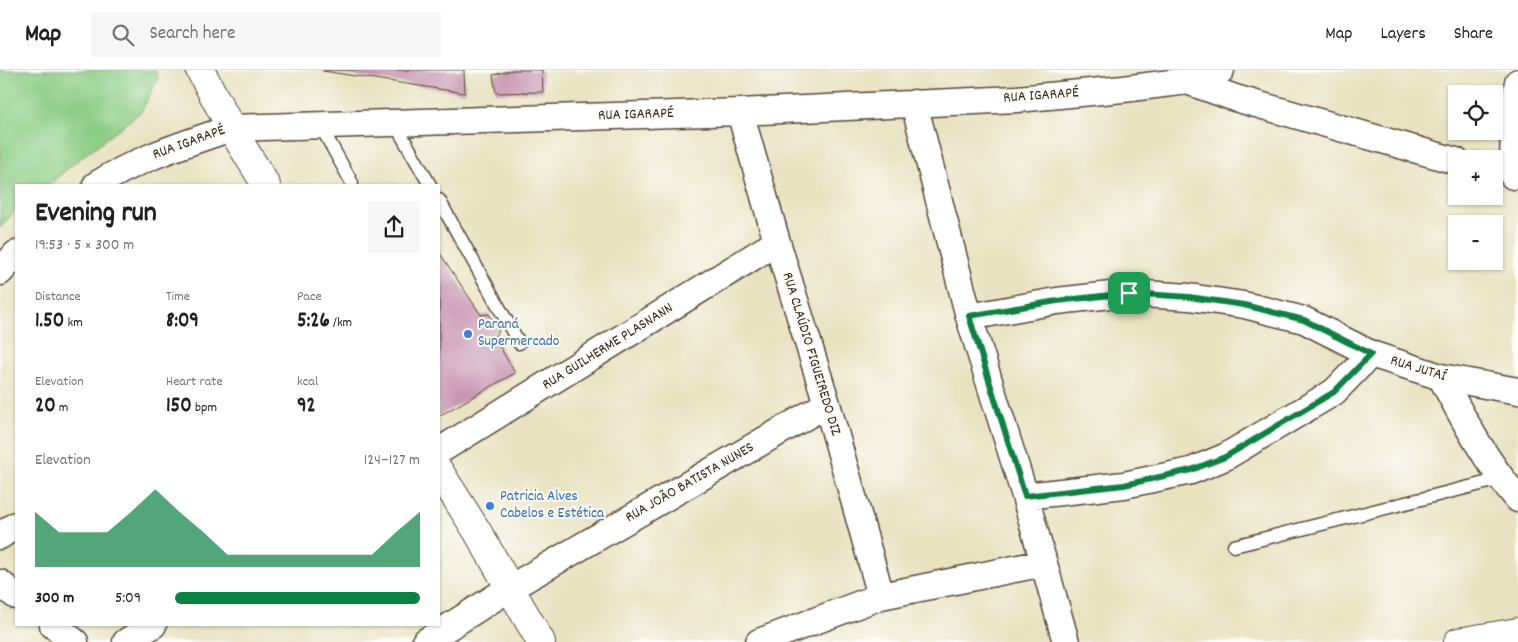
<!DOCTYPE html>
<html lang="en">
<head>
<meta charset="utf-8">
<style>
	:root { --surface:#fff; --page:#f6f6f6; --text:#202124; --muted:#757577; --line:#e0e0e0; --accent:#0b8043 }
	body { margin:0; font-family:Dekko,sans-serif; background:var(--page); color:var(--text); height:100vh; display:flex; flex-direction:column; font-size:19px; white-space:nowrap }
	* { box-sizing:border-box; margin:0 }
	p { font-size:16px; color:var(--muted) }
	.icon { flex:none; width:28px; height:28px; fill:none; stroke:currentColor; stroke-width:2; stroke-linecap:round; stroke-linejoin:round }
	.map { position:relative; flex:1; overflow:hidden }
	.panel { position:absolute; left:15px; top:114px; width:425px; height:442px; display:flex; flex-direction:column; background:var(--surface); border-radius:0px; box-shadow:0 1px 4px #0004 }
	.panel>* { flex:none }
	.controls { position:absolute; left:1448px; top:15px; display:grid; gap:10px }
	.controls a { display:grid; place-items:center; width:55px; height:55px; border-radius:0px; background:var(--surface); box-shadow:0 1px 4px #0004; font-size:25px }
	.pin { position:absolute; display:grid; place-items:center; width:42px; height:42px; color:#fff; margin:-21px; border-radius:10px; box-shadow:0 2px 8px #0006 }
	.round { display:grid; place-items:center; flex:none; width:52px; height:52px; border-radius:0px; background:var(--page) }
	.head { display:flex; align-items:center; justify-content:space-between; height:85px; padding:0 20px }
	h1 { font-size:28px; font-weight:700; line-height:38px }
	.figures { display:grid; grid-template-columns:repeat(3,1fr); gap:8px; height:85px; padding:5px 20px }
	.figures div { display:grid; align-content:center }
	.figures b { font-size:21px; font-weight:700 }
	.figures small { font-size:14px; font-weight:400 }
	.figures p { font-size:14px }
	.chart { height:140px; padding:10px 20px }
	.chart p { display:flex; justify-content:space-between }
	.chart svg { width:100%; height:90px; margin-top:5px; fill:var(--accent); opacity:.7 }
	ul { padding:0 20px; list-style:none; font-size:16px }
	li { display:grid; grid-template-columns:80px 60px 1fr; align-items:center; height:38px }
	li i { height:12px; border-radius:6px; background:var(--accent) }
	header { display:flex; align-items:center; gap:30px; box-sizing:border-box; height:70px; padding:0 25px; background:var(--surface); border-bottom:1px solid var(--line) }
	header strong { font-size:24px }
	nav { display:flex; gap:28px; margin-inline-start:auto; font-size:18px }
	.search { width:350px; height:45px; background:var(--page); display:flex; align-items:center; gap:12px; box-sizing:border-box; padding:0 18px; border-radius:0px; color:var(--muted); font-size:19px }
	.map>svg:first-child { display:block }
	.green { fill:#8acc85; stroke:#627b52 }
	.building { fill:#c897b4 }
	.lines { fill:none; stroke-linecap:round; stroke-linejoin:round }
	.service-casing { stroke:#554636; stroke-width:15 }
	.minor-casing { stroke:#554636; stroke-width:29 }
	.tertiary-casing { stroke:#554636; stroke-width:30 }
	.service { stroke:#fff; stroke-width:12 }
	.minor { stroke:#fff; stroke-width:26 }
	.tertiary { stroke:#fff; stroke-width:28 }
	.route-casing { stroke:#fff; stroke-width:10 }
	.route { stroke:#0b8043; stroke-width:6 }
	.shop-dot { fill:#3f7fe0; stroke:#fdfcf7; stroke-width:2 }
	.labels { text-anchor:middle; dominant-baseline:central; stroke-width:4; stroke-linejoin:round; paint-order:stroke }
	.street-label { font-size:15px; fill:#3b2a1e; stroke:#fdfcf7 }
	.shop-label { font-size:15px; fill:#366cbe; stroke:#fdfcf7; text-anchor:start }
</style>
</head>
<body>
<header>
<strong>Map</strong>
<div class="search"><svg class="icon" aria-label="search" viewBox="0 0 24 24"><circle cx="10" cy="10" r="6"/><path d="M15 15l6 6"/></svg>Search here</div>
<nav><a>Map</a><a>Layers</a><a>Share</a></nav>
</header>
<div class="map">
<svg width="1518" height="572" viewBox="0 0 1518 572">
	<rect width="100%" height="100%" fill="#fdfcf7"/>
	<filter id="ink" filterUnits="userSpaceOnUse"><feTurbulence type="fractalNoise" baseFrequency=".02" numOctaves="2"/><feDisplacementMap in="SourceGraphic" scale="10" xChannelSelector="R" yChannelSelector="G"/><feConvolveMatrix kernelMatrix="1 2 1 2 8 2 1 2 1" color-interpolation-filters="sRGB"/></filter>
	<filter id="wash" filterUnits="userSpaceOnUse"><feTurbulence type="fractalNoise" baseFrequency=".0096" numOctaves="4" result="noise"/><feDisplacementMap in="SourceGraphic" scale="20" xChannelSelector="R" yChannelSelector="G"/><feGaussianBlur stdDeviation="1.12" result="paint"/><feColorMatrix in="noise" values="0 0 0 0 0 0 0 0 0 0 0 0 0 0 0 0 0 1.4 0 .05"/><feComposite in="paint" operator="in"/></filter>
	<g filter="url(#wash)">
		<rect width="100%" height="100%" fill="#e8e2c0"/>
		<path class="green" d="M0 0H155L158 8 141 42 74 93 49 115H16V140L0 158Z"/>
		<g id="blocks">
			<path class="building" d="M323 0H464L465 23 323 1Z
				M513 0H542L543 22 496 23 493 5Z
				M439 182 481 245 489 244 499 261 494 267 515 303 439 346Z"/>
		</g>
	</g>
	<g filter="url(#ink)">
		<use href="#blocks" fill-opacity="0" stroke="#554636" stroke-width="1"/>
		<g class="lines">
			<g class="service-casing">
				<path id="service" d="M394 52 430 115
					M320 55 352 113
					M439 130 519 273
					M1234 476 1501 409"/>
			</g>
			<g class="minor-casing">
				<path id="minor" d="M1187 11 1235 28 1456 91
					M914 33 969 247 1025 426 1066 572
					M740 42 777 172 827 334 881 526
					M1513 106 1514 35 1518 12
					M96 115C138 88 185 74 231 58L740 42 1017 29 1123 19 1187 11 1221 0
					M0 202 16 184
					M969 247 1057 231 1129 223 1189 227 1244 235 1304 250 1371 284 1441 307 1518 321
					M1441 307C1464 350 1486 392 1518 429
					M439 381 777 172
					M1025 426 1124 415 1191 401 1225 387 1334 322 1371 284
					M0 466 16 455
					M0 513 16 526
					M53 555 75 572
					M126 572 153 555
					M425 572 510 518 827 334
					M759 572 881 526 1044 493"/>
			</g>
			<g class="tertiary-casing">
				<path id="tertiary" d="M200 0 231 58 266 115
					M439 401 477 461 541 572
					M1458 572 1518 562"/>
			</g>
			<use href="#service" class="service"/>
			<use href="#minor" class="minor"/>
			<use href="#tertiary" class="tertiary"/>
		</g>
	</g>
	<g class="lines" filter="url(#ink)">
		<g class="route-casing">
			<path id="route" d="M1129 223 1189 227 1244 235 1304 250 1371 284 1334 322 1225 387 1191 400 1124 415 1025 426 969 246 1057 231Z"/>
		</g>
		<use href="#route" class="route"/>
	</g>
	<g class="shop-dot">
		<circle cx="468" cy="264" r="5"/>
		<circle cx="490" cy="436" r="5"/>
	</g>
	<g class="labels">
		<g class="street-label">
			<text transform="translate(1041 26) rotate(-4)">RUA IGARAPÉ</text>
			<text transform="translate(636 45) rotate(-2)">RUA IGARAPÉ</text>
			<text transform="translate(189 73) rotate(-20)">RUA IGARAPÉ</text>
			<text transform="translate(608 277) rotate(-32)">RUA GUILHERME PLASNANN</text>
			<text transform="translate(811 284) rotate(73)">RUA CLAÚDIO FIGUEIREDO DIZ</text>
			<text transform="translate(1418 299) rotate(17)">RUA JUTAÍ</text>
			<text transform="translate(690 413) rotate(-30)">RUA JOÃO BATISTA NUNES</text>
		</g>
		<g class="shop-label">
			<text x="478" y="255">Paraná<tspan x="478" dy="17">Supermercado</tspan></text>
			<text x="500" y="427">Patricia Alves<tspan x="500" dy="17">Cabelos e Estética</tspan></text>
		</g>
	</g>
</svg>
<div class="controls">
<a><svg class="icon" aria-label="locate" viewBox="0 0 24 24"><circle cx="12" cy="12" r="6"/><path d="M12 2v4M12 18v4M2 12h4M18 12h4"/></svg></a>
<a>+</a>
<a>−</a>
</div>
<div class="pin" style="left:1129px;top:223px;background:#1e9e55"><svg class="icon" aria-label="arrive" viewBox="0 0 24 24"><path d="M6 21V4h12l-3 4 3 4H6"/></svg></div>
<section class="panel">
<div class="head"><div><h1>Evening run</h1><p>19:53 · 5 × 300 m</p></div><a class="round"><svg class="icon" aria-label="share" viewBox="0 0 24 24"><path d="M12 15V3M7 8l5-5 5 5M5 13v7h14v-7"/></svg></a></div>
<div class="figures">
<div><p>Distance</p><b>1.50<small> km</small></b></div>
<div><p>Time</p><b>8:09</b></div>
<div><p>Pace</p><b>5:26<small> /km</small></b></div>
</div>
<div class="figures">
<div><p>Elevation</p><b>20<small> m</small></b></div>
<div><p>Heart rate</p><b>150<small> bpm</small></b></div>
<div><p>kcal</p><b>92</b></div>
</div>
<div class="chart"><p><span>Elevation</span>124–127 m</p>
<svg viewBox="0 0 160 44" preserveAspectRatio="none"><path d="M0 44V17L10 27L20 27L30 27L40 17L50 6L60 17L70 27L80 38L90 38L100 38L110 38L120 38L130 38L140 38L150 27L160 17V44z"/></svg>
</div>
<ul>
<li><b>300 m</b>5:09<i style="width:100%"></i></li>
</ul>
</section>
</div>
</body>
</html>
